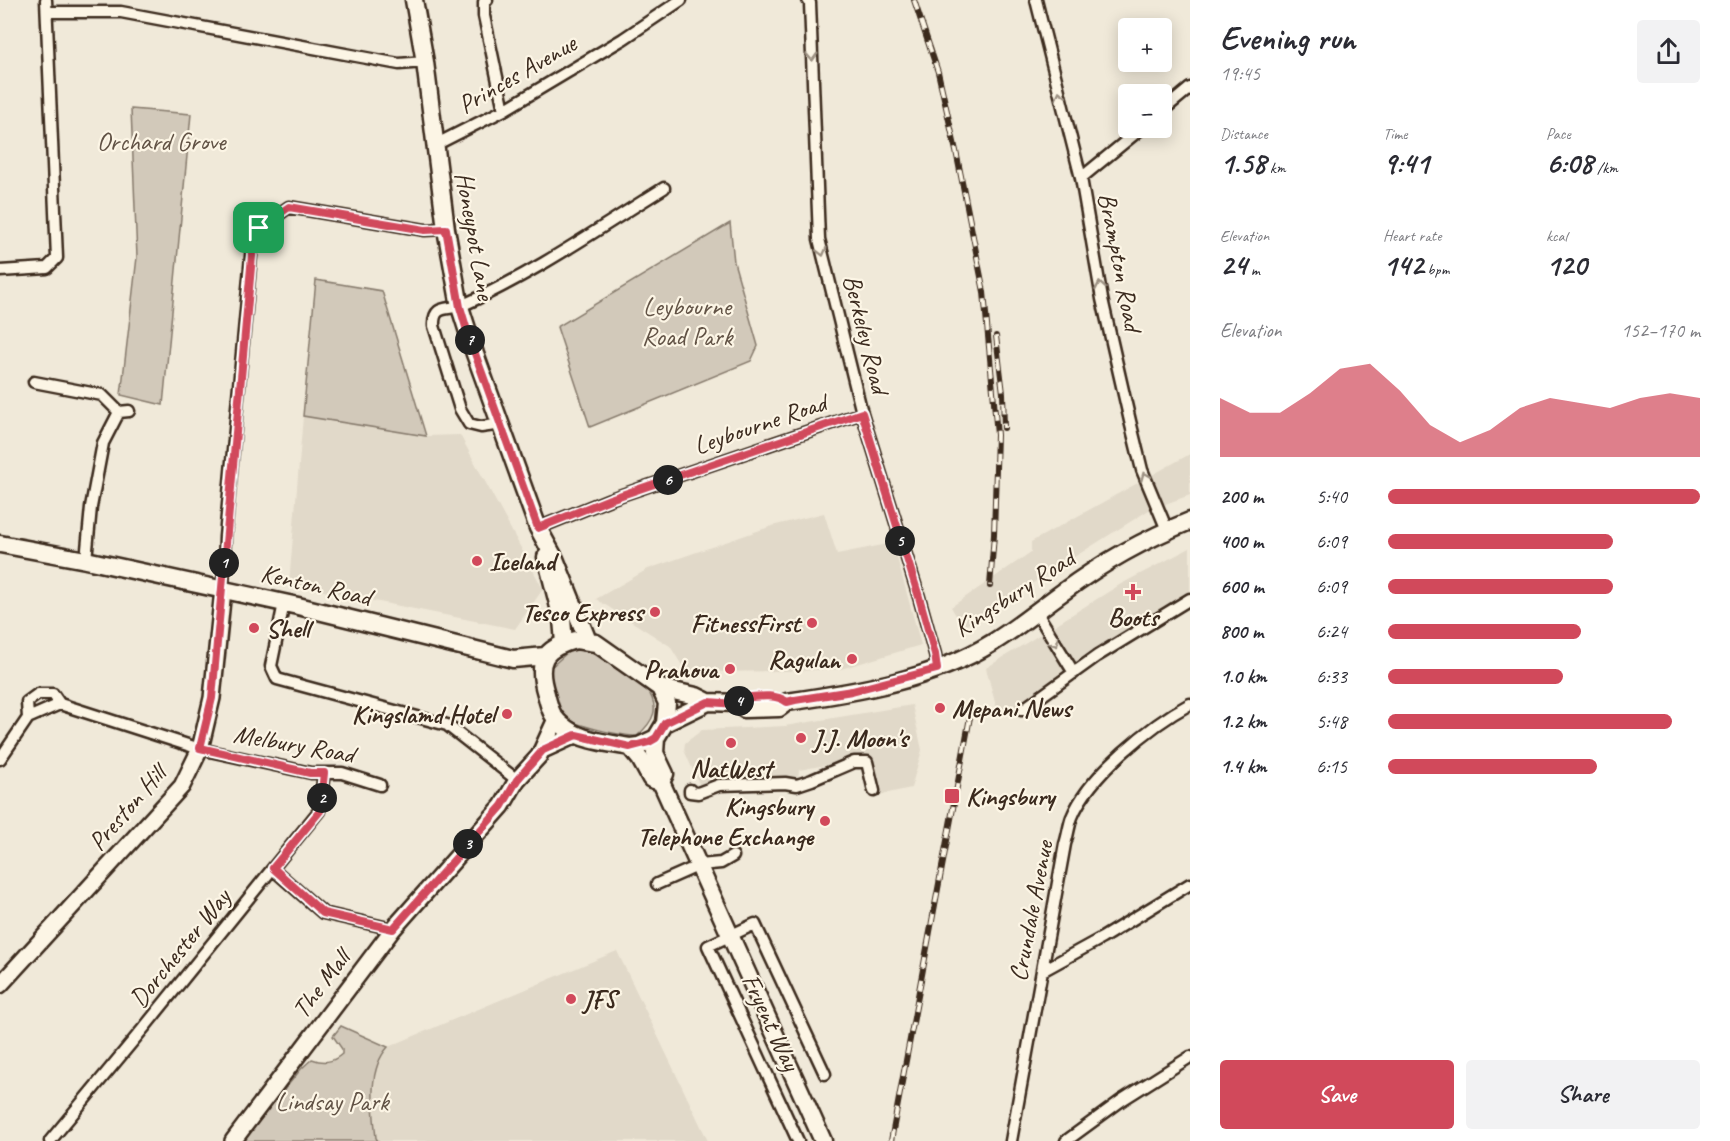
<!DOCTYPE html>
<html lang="en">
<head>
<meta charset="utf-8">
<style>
	:root { --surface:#fff; --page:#f2f2f3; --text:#2b2b33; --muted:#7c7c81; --accent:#d1495b }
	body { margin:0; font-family:Caveat,sans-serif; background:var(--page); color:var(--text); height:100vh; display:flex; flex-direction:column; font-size:22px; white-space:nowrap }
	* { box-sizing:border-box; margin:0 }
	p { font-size:20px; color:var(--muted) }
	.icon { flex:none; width:33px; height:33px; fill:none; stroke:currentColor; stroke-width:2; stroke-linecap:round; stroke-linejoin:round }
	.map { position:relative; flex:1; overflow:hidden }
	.side { display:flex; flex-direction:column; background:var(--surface); width:540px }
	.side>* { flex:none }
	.buttons { position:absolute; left:1118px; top:18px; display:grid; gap:12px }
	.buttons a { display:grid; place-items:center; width:54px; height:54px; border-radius:6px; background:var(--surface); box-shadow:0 3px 15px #0003; font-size:30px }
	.pin { position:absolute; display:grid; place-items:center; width:51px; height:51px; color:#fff; margin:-26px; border-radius:12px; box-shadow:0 3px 9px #0006 }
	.km { position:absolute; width:30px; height:30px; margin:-15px; border-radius:50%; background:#222; color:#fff; font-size:16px; line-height:30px; text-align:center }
	.round { display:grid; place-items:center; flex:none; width:63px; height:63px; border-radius:6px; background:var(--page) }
	.overview { display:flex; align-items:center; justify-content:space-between; height:102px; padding:0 30px }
	h1 { font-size:33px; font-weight:700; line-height:45px }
	.figures { display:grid; grid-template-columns:repeat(3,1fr); gap:9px; height:102px; padding:6px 30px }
	.figures div { display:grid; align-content:center }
	.figures b { font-size:30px; font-weight:700 }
	.figures small { font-size:16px; font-weight:400 }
	.figures p { font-size:16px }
	.chart { height:168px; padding:12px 30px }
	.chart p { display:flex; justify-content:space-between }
	.chart svg { width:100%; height:108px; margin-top:6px; fill:var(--accent); opacity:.7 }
	.action { display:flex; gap:12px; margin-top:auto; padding:12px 30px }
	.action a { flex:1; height:69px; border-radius:6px; background:var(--accent); color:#fff; font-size:24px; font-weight:700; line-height:69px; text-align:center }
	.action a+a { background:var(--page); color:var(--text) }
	ul { padding:0 30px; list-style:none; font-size:20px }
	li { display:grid; grid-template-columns:96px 72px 1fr; align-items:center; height:45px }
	li i { height:15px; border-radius:8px; background:var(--accent) }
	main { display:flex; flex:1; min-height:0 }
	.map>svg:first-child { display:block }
	.built { fill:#e1d9c9 }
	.green { fill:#d2c9ba; stroke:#867a6c; stroke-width:1.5 }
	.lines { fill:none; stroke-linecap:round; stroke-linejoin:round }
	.street-casing { stroke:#3b2a1e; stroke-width:15 }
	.secondary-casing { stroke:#3b2a1e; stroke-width:20 }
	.primary-casing { stroke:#3b2a1e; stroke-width:21 }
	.street { stroke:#fcf5e5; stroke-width:10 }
	.secondary { stroke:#fcf5e5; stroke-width:15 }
	.primary { stroke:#fcf5e5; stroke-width:16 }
	.rail-casing { stroke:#3b2a1e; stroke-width:6 }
	.rail { stroke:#fcf5e5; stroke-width:4; stroke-dasharray:11; stroke-linecap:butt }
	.oneway { stroke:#9c9082 }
	.route-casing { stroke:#fff; stroke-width:12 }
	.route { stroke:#d1495b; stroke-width:8 }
	.poi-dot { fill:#d1495b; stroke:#fcf5e5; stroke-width:2 }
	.labels { text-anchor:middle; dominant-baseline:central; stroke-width:4.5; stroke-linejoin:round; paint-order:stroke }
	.street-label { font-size:26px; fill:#3b2a1e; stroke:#fcf5e5 }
	.park-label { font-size:26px; fill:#615245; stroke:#fcf5e5 }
	.poi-label { font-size:26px; font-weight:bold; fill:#3b2a1e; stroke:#fcf5e5; text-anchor:start }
</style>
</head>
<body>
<main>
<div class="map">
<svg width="1190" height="1141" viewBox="0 0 1190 1141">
	<rect width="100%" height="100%" fill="#f0e9d9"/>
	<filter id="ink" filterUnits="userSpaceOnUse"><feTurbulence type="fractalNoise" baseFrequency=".0167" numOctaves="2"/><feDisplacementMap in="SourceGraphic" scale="12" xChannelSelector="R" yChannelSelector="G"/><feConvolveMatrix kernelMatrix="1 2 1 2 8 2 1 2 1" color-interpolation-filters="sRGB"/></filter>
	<g filter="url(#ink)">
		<path class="built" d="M303 416 426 436 460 435 543 589 515 629 289 584Z
			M1190 454V495L1149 510 963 627 951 607 1031 552V542Z
			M824 513 837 554 893 543 921 645 841 669 790 671 686 672 670 646 596 599 648 569 772 526Z
			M1190 548V600L1138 626 1020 717 997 710 986 668 1121 584Z
			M912 705 922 750 911 788 870 797 864 764 853 760 799 770 798 778 720 779 700 786 684 750 685 743 702 730 785 726Z
			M617 951 708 1141H378L376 1138 373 1104 376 1069 383 1052 388 1047Z"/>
		<path class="green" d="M131 109 191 114 163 405 121 395 137 257Z
			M730 223 734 262 758 346 751 361 590 427 557 327Z
			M316 280 382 291 426 436 303 416Z
			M579 650 591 651 646 688C661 708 654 721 637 736 624 736 574 726 565 717 558 710 548 679 549 669L569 651Z
			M341 1026 388 1047C367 1070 373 1109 376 1138L378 1141H243L301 1069 312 1059C323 1063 332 1063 342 1054V1049L333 1036Z"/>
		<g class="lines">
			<g class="street-casing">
				<path id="street" d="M487 0 484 2V16L504 110
					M808 0 810 3 819 239 862 413 919 597 935 654 937 669
					M1036 0 1081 178 1102 299 1130 421 1142 470 1167 530
					M47 12H121L399 64 425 62
					M1161 112 1190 88
					M435 145 504 110 623 39 681 0
					M1081 178 1142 128
					M0 271 47 268 57 258 46 0
					M34 382 102 395 119 412
					M502 424 481 427 469 424 460 409 434 326C433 303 449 311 463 305 533 274 598 229 664 188
					M538 528 610 499 862 413
					M86 560 91 507 103 443 119 412 129 411
					M223 590 225 537 253 234 259 228 289 207 425 230 446 229
					M284 603 271 666 277 679 447 725 517 780
					M1037 613 1074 673
					M1022 710 1097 656 1190 599
					M28 718 27 702 38 694H53L60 704
					M0 759 28 718 60 704 200 749 311 773H342L380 785
					M690 790V792L698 793 719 785 785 783 797 785 812 780 854 762H867L874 791
					M273 869 323 913 393 929
					M657 884 700 865 721 863 733 856
					M1042 971 1102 938 1190 884
					M50 1141 147 1024 319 811 324 773
					M798 1141 708 946 755 924 825 1074
					M1011 1141 1065 844C1068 835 1069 825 1072 817 1089 775 1151 725 1190 704
					M1066 1141 1122 1100 1190 1057"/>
			</g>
			<g class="secondary-casing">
				<path id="secondary" d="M543 750 576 735
					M0 985 182 786 200 749 212 698 223 590
					M233 1141 393 929 502 806 517 780 539 756 555 721"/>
			</g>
			<g class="primary-casing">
				<path id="primary" d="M414 0 425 62 446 229 460 307 475 354 538 528 555 559 588 641
					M0 544 86 560 298 606 513 659 545 656
					M546 557 562 619 564 643
					M576 640 596 643 660 688 667 703 665 723 656 738 639 746 630 747C610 743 583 741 567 729 552 719 550 710 546 694 536 662 543 648 576 640Z
					M660 688 696 696 708 702 737 703 744 709 779 708 787 702C856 692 932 680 992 643 1017 628 1039 609 1063 592 1102 563 1145 539 1190 521
					M665 723 708 702
					M656 738 655 753 665 774 661 782 823 1141
					M630 747 640 759 651 779 661 782"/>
			</g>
			<use href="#street" class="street"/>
			<use href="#secondary" class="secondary"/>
			<use href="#primary" class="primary"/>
			<g class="rail-casing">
				<path id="rail" d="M914 0 938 72 956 151 984 292 997 435 994 535 990 586
					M996 336 1003 393 1004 428
					M891 1141 970 717"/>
			</g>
			<use href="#rail" class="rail"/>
		</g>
		<defs><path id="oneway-chevron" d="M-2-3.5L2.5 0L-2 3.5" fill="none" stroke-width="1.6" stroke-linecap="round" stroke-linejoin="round" transform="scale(1.5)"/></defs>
		<g class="oneway">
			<use href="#oneway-chevron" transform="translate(812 57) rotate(88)"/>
			<use href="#oneway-chevron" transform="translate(1060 95) rotate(-104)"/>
			<use href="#oneway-chevron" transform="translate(822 252) rotate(76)"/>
			<use href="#oneway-chevron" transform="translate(1100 286) rotate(-100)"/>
			<use href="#oneway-chevron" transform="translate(1145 476) rotate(-112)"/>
			<use href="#oneway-chevron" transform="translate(1055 643) rotate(58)"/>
		</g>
	</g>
	<g class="lines" filter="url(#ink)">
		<g class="route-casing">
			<path id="route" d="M289 207 425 230 446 229 460 307 469 337 538 528 610 499 862 413 919 597 935 654 937 669 852 691 795 700 787 702C775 693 756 697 742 698L737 704 708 702 665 723 656 738 649 742 630 747 576 735 543 750 517 780 502 806 393 929 323 913 273 868 320 811 324 773H310L200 748 212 698 254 234 259 228Z"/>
		</g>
		<use href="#route" class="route"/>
	</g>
	<g class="poi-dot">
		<circle cx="477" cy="561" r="6"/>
		<path d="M1130 583h6v6h6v6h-6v6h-6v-6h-6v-6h6z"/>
		<circle cx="655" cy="612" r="6"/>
		<circle cx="812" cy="623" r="6"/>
		<circle cx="254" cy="628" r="6"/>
		<circle cx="852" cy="659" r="6"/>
		<circle cx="730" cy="669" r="6"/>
		<circle cx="940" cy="708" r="6"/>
		<circle cx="507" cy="714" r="6"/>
		<circle cx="801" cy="738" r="6"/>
		<circle cx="731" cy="743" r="6"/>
		<rect x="944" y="788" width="16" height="16" rx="3"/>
		<circle cx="825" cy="821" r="6"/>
		<circle cx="571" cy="999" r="6"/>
	</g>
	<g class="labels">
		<g class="street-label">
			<text transform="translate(517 74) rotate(-30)">Princes Avenue</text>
			<text transform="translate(475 236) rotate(80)">Honeypot Lane</text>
			<text transform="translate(1120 262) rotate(79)">Brampton Road</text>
			<text transform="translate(866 334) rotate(76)">Berkeley Road</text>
			<text transform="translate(760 424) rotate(-19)">Leybourne Road</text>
			<text transform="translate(316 585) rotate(13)">Kenton Road</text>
			<text transform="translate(1014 593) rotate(-33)">Kingsbury Road</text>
			<text transform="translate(294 744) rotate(10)">Melbury Road</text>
			<text transform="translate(127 808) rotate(-49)">Preston Hill</text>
			<text transform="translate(1031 911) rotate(-79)">Crundale Avenue</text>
			<text transform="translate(180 948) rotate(-51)">Dorchester Way</text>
			<text transform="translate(321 984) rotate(-53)">The Mall</text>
			<text transform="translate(771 1022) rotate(65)">Fryent Way</text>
		</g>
		<g class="park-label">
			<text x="161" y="141">Orchard Grove</text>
			<text x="687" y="306">Leybourne<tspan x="687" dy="30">Road Park</tspan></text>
			<text x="332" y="1101">Lindsay Park</text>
		</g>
		<g class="poi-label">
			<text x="489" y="561">Iceland</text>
			<text x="643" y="612" text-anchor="end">Tesco Express</text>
			<text x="1133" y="617" text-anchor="middle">Boots</text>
			<text x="800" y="623" text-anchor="end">FitnessFirst</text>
			<text x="266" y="628">Shell</text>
			<text x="840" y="659" text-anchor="end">Ragulan</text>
			<text x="718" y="669" text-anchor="end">Prahova</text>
			<text x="952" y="708">Mepani News</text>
			<text x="495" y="714" text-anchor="end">Kingslamd Hotel</text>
			<text x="813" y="738">J.J. Moon's</text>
			<text x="731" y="768" text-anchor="middle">NatWest</text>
			<text x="966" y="796">Kingsbury</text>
			<text x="813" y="806" text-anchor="end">Kingsbury<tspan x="813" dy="30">Telephone Exchange</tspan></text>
			<text x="583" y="999">JFS</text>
		</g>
	</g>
</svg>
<div class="buttons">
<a>+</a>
<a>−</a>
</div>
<div class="pin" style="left:259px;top:228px;background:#1e9e55"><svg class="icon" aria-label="arrive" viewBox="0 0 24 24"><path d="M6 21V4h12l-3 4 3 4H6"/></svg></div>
<b class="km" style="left:224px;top:563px">1</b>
<b class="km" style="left:322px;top:798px">2</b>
<b class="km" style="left:468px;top:844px">3</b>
<b class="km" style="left:739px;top:701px">4</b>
<b class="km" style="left:900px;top:541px">5</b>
<b class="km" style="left:668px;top:480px">6</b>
<b class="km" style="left:470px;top:340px">7</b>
</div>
<section class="side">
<div class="overview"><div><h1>Evening run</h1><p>19:45</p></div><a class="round"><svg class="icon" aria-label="share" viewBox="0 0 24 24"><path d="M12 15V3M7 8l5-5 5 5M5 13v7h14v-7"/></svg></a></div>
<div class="figures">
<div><p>Distance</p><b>1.58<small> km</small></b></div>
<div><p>Time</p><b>9:41</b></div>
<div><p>Pace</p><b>6:08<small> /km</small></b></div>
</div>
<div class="figures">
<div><p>Elevation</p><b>24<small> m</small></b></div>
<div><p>Heart rate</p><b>142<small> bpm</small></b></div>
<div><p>kcal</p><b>120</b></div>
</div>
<div class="chart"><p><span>Elevation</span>152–170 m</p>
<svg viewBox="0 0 160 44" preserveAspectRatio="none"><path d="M0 44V20L10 26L20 26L30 18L40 8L50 6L60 17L70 31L80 38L90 33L100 24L110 20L120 22L130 24L140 20L150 18L160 20V44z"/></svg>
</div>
<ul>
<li><b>200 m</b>5:40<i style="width:100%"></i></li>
<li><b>400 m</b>6:09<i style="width:72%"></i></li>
<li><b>600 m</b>6:09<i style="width:72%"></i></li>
<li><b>800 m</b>6:24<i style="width:62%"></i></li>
<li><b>1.0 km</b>6:33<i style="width:56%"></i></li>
<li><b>1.2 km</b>5:48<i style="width:91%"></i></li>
<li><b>1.4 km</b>6:15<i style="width:67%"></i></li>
</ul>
<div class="action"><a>Save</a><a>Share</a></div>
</section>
</main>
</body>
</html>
